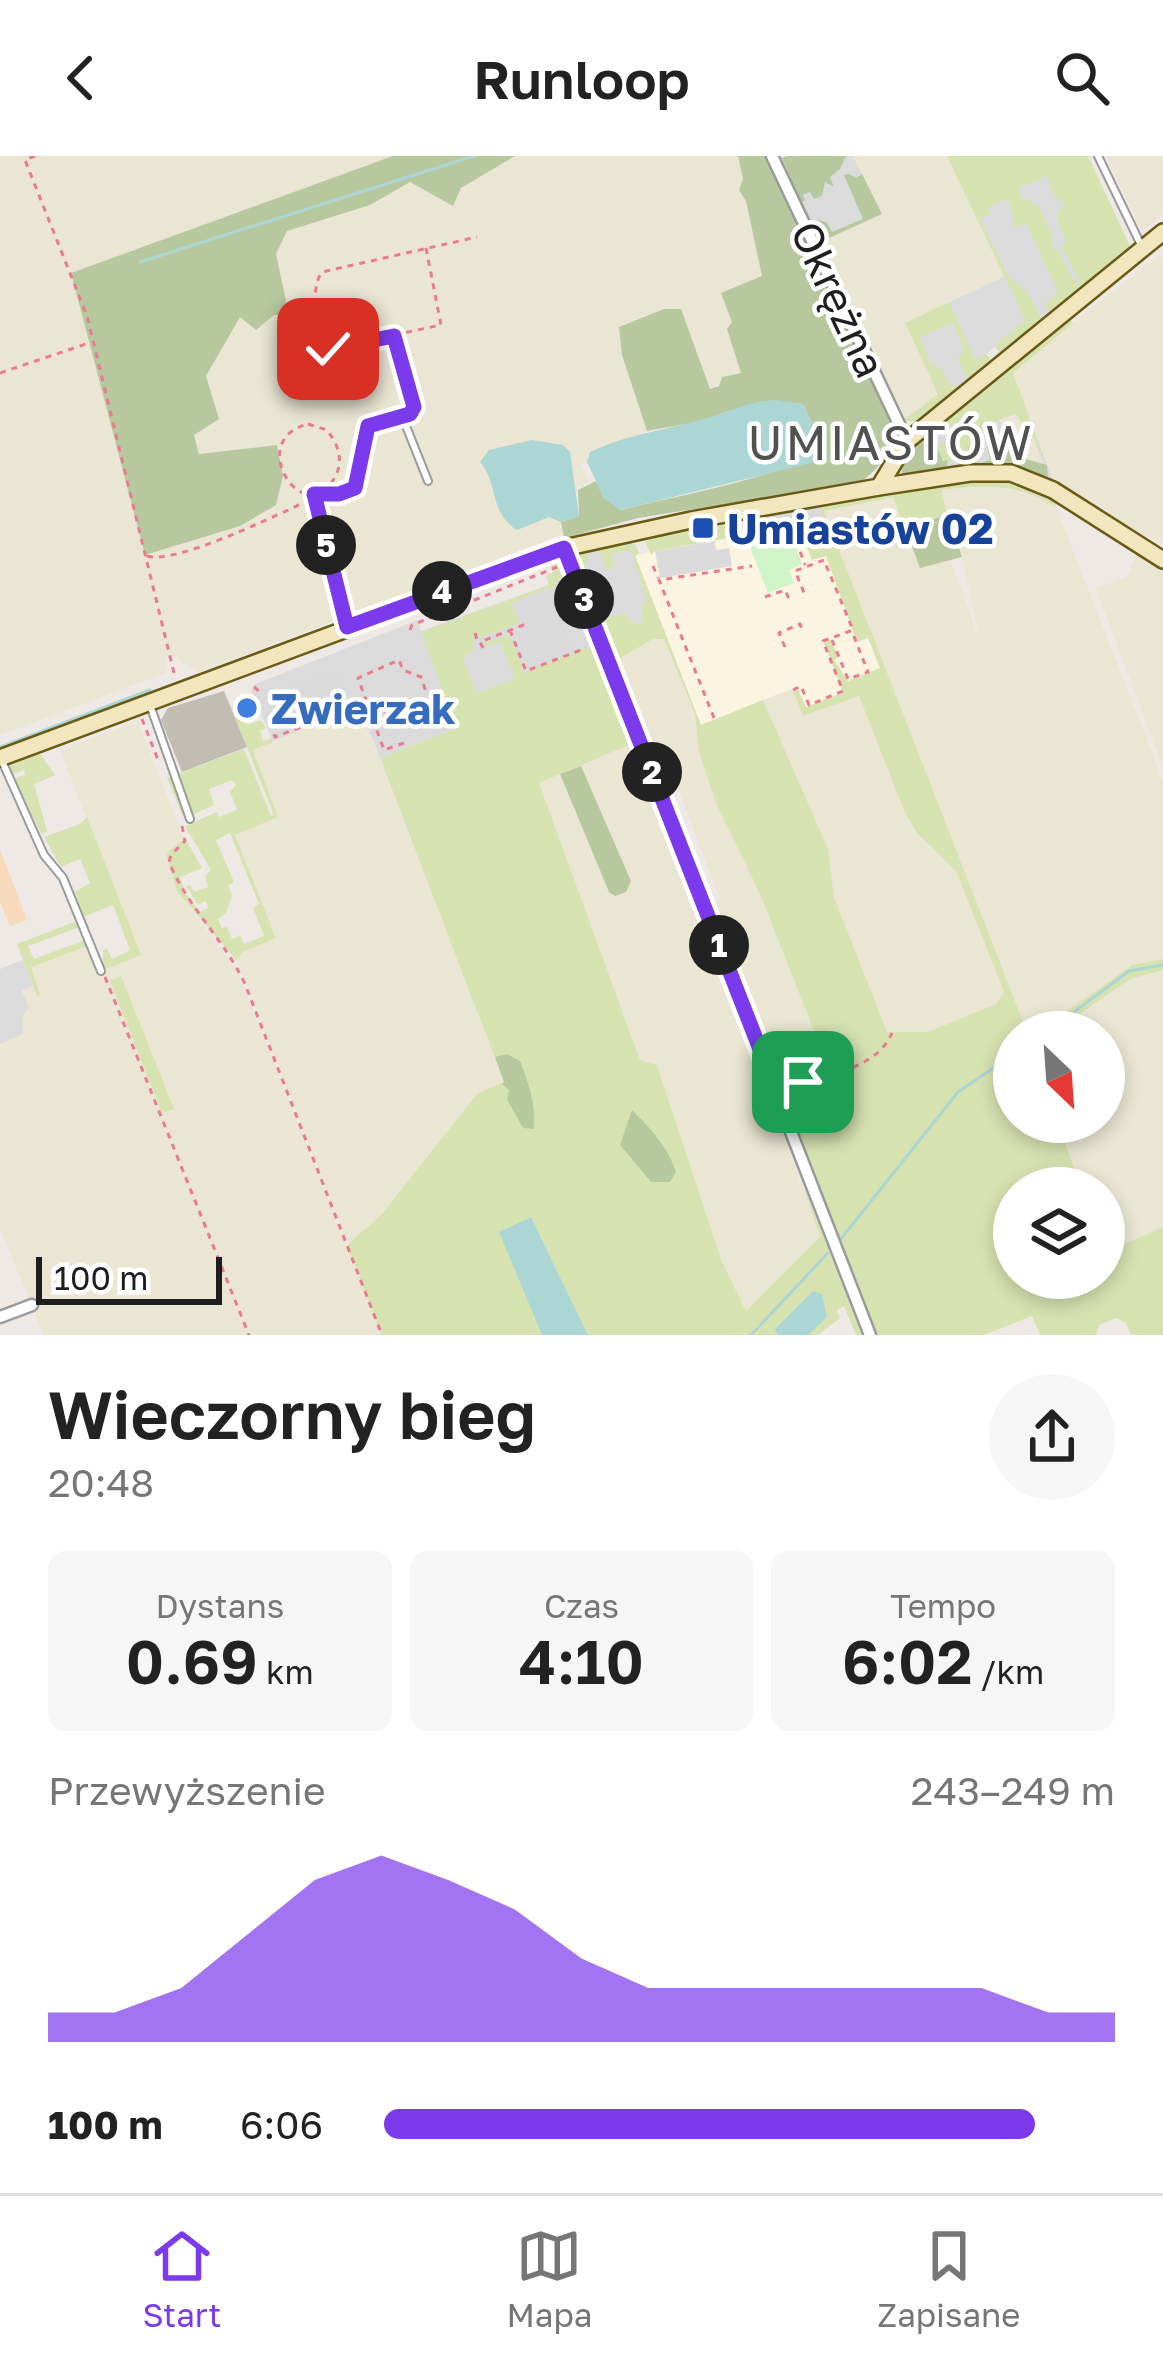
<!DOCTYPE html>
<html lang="pl">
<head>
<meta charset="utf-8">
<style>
	:root { --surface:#fff; --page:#f6f6f6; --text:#222; --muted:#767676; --line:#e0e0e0; --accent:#7c3aed }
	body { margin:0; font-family:"Golos Text",sans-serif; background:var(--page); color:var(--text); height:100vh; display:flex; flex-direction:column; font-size:45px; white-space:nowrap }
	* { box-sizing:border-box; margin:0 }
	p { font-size:39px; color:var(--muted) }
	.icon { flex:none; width:66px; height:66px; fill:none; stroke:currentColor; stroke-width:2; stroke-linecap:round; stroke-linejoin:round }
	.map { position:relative; height:1179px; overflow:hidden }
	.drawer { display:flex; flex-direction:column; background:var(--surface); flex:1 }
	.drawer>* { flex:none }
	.needle { width:78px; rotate:155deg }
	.buttons { position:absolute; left:993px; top:855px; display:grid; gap:24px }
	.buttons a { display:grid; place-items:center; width:132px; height:132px; border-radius:50%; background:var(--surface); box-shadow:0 6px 18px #0003; font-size:60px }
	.scale { position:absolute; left:36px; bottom:30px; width:186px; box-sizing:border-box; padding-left:12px; border:6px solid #1e1e1e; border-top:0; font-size:33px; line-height:42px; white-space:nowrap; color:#1e1e1e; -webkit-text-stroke:9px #fff; paint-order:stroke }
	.pin { position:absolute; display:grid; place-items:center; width:102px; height:102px; color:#fff; margin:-51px; border-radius:24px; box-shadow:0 6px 18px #0006 }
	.km { position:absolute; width:60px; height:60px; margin:-30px; border-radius:50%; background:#222; color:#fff; font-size:33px; line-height:60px; text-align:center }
	.round { display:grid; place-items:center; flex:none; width:126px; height:126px; border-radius:63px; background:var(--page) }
	.overview { display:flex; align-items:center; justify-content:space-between; height:204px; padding:0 48px }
	h1 { font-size:66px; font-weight:600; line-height:90px }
	.metrics { display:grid; grid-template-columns:repeat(3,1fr); gap:18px; height:204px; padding:12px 48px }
	.metrics div { display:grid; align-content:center; border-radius:18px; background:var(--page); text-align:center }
	.metrics b { font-size:60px; font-weight:600 }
	.metrics small { font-size:33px; font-weight:400 }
	.metrics p { font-size:33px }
	.chart { height:336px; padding:24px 48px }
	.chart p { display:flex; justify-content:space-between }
	.chart svg { width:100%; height:216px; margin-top:12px; fill:var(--accent); opacity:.7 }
	ul { padding:0 48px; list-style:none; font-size:39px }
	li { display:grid; grid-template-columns:192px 144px 1fr; align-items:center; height:90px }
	li i { height:30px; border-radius:15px; background:var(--accent) }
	header { display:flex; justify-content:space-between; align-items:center; height:156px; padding:0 48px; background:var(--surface); font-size:54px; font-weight:600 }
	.tab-bar { display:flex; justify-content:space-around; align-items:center; height:168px; border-top:3px solid var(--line); background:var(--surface); font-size:33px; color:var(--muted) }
	.tab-bar a { display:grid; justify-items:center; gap:6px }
	.tab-bar .on { color:var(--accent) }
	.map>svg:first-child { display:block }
	.residential { fill:#dcdbdb }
	.education { fill:#fbf4e1 }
	.construction { fill:#c1bdb2 }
	.farmland { fill:#eae6d3 }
	.grass { fill:#d7e2b1; fill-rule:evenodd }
	.forest { fill:#b7c89f }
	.sand { fill:#f6dabb }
	.park { fill:#d0f3c7 }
	.parking { fill:#dadada }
	.water { fill:#abd6d4 }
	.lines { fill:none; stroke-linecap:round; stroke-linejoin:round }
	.stream { stroke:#abd6d4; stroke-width:3 }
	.lane-casing { stroke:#9b9b9b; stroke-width:10 }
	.street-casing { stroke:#9b9b9b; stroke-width:15 }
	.secondary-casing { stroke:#685a12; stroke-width:20 }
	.path { stroke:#e97b8e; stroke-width:3; stroke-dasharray:6 6; stroke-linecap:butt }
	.lane { stroke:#fff; stroke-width:6 }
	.street { stroke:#fff; stroke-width:10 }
	.secondary { stroke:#f2e6bf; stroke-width:15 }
	.route-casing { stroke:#fff; stroke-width:24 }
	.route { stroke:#7c3aed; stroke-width:15 }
	.transit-dot { fill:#1a4fb4; stroke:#fff; stroke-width:4.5 }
	.shop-dot { fill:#3f7fe0; stroke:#fff; stroke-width:4.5 }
	.labels { text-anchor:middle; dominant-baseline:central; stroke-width:9; stroke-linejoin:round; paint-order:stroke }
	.street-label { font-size:42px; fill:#1e1e1e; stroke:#fff }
	.transit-label { font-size:42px; font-weight:bold; fill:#164399; stroke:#fff; text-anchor:start }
	.shop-label { font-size:42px; font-weight:bold; fill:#366cbe; stroke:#fff; text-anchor:start }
	.quarter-label { font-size:48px; letter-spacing:3px; fill:#515151; stroke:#fff }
</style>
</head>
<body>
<header><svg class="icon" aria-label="back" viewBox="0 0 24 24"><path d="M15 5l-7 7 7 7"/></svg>Runloop<svg class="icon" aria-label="search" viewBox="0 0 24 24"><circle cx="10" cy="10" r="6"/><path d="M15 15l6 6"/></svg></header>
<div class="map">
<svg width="1163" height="1179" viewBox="0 0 1163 1179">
	<rect width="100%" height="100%" fill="#eee9e5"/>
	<path class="residential" d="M787 0H853L882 58 813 89 775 6Z
		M1048 7 1105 123 1034 181 1025 165 977 206 984 221 1004 205 1056 330 950 320 927 268 944 253 905 167 1005 120 968 43Z
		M635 388 639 397 635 399 665 476 606 498 615 521 456 572 380 602 360 552 273 586 252 536 253 529 418 464 421 475 549 429 546 420 554 416 548 403 585 392Z
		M23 804 33 830 22 835 29 851 22 862 23 878 0 888V813Z"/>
	<path class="education" d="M827 368 888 525 803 560 792 533 701 569 635 399 743 375 749 386 790 375 793 381 802 378 800 373Z"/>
	<path class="construction" d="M224 535 247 591 182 616 161 564 168 552Z"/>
	<path class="farmland" d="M0 0H394L71 117 145 399 283 321 277 289 198 298 194 279 206 220 287 75 370 49 410 26 461 32 516 0H738L743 23 739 34 746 45 762 121 727 174 742 217 730 218 710 234 622 199 647 275 591 296 587 306 581 307 589 326 578 334 561 366 563 378 199 516 180 505 178 500 166 502 168 516 0 579Z
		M853 0H947L1006 120 906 166 938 238 905 265 820 86 882 58Z
		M1106 0H1163V58L1142 75Z
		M1161 97 1163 103V387L1123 371 1056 330 1013 219 1016 212Z
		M1016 257 1029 271 1045 311 1012 299 1000 264Z
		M984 328 1031 336 1056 351 1163 625V803L1132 809 1041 874 1032 875 1026 873 824 355 893 341 920 411 950 404 979 481 962 401 940 334Z
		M1137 398 1163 412V612L1096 432 1127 421Z
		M664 482 695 558 699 595 715 645 760 738 831 918 785 940 712 749 720 743 664 596 656 588 650 591 615 505 653 483Z
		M792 533 803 560 859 539 905 657 917 677 956 715 1004 837 996 848 928 876 887 877 834 741 828 693 763 544Z
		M360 552 504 927 382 1058 348 1088 237 805 240 797 276 782 235 678 278 661 252 593Z
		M138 565 184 684 177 735 237 814 382 1179H44L0 1072V888L23 878 22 862 29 851 22 835 33 830 37 839 30 811 90 789 99 815 140 799 60 594Z
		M636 586 723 811 820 1081 747 1156 722 1106 657 909 640 904 539 627 560 618 609 736 631 724 581 610Z
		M1163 814V1071L1106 1096 1104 1032H1082L1057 966H1104V876H1054L1130 823Z"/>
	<path class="grass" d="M777 0H781L904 264 938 238 905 167 949 146 976 205 985 197 991 204 966 223 958 203 963 193 953 167 920 181 930 207 941 212 949 227 957 231 916 265 900 266Z
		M947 0H1088L1130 90 1050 155 1044 148 1058 136 1026 67 1014 72 1010 45 1003 44 988 52 990 57 980 63 1008 120 1026 135 1042 163 1000 196 994 190 1025 164ZM1047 20 1054 40 1067 52 1058 54V68L1067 86 1061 90 1079 124 1076 128 1057 94 1053 95 1051 76 1037 47 1033 49 1030 43 1023 45 1018 32Z
		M1070 162 1073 167 1013 217 1047 309 1029 272H1025L1015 257 983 271 985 278 977 282 980 290 971 294 969 289 973 306 966 309 962 304 944 305 937 290 965 278 958 264 954 270 933 279 931 276 901 318 898 309 913 288Z
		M991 322 1010 324 1052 341 1056 351C1017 327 984 328 941 334L948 359 904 370 893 341 824 355 1026 873H1042L1132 809 1163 803V814L1130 823 1054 876H1014V966H1057L1082 1032H1014V1122H1104V1090L1107 1096 1163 1071V1179H1131L1126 1167 1116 1162 1100 1168 1096 1179H1040L1032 1160 984 1179H876L785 940 831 918 760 738 715 645 699 595 695 558 664 483H653L615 505 598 465 624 457 634 469 643 465 641 449 647 447 631 394 612 398 615 411 606 414 599 393 588 396V407L578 413 576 396 630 385 639 397 635 400 701 569 763 544 828 693 834 741 887 876H928L996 848 1004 836 956 715 917 677 905 657 859 540 803 560 793 535 798 533 806 551 843 536 824 487 831 484 838 501 834 504 848 525 880 512 868 482 857 486 826 400 812 404 807 392 811 389 806 388 799 370 806 368 823 347Z
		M727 366 735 381 655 395 651 399 646 387 654 378 699 371 700 374Z
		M548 403 561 413V422L550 435 548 432 513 447 520 467 480 482 473 477 474 495 462 501 477 537 515 523 500 486 485 491 484 487 509 478 525 517 587 491 598 496 636 586 539 627 640 904 657 909 722 1106 746 1155 820 1081 800 1021 862 1179H856L844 1150 837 1154 840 1162 818 1179H588L531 1061 500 1076 542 1179H382L347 1089 382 1058 477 938 504 926 380 602 456 572 421 476 549 429 546 420 554 416Z
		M237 546 246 569 261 564 266 572 260 575 263 585 271 583 268 572 273 586 253 594 278 661 235 679 276 782 241 797 237 805 177 735 166 698 185 682 202 712 180 721 186 738 200 756 208 752 206 745 198 749 186 730 190 729 194 736 208 731 205 720 211 714 185 670 217 656 219 661 237 654 230 636 236 629 232 624 209 633 214 649 188 661 182 658 167 622 244 593 271 660 274 659 231 551ZM230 677 259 748 253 752 264 780 244 788 240 779 232 783 227 771 222 772 218 763 226 757 232 739 228 729 234 726 216 684Z
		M40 598 55 619 34 628 47 675 42 678 13 623 25 619 24 614 13 618 9 610Z
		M87 661 141 799 103 814V794L107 793 112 803 130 794 113 749 83 761 75 736 90 727 80 703 61 711 44 681 80 668Z
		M74 766 80 771 28 790 34 803 85 784 88 790 31 811 40 839 37 840 17 788Z
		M121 820 174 953 162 957 110 825Z"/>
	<path class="forest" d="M393 0H515L461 32 453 50 410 26 370 49 287 75 276 98 289 159H274L256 174 240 161 206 220 219 263 194 279 199 298 277 289 283 320 276 349 240 370 145 399 71 117Z
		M738 0H769L893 269C901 291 877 313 861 326L638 362 564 382 561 366 579 360 578 334 596 325 604 342 621 354C688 337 755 327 818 298L816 276 803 248C763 243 742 250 706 263 687 269 666 271 647 275L622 199 619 171 664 153H681L710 233 719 230 722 221 741 217 727 173 732 166 721 137 762 120 746 45 739 34 743 23Z
		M787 0H846L840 13 830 21 834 31 825 26 822 40 814 43 810 36 803 39 805 45 801 46 782 2Z
		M849 18 856 22 862 18 882 58 820 86 811 67 820 64 827 67 832 76 863 63 844 19Z
		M931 276 943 305 948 304 946 315 903 318 900 310 912 291Z
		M1007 285 1012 299 1047 309 1048 324 1014 310 961 312 958 306 963 304 967 309 973 306 967 288 977 308 990 304 987 291Z
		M948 359 962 401 920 412 904 370Z
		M581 610 631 725 626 736 615 740 609 736 560 618Z
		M507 898 520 905C529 928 536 948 534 973L523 972 507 943 509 934 502 928 504 926 495 901Z
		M632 954C650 972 667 989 676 1016L670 1026H651L620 989Z"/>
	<path class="sand" d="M0 693 27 764 10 770 0 745Z"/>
	<path class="park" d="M790 375 802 408 789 414 794 427 768 437 748 386Z"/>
	<path class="parking" d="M823 347 820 351 826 366 806 370 797 364 782 368 780 376 747 384 743 375 742 368 750 360Z
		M715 385 716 394 729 392 732 410 660 422 655 395Z
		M549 432 574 495 528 513 523 500 532 497 529 490 520 493 515 480 523 476 512 447Z
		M339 514 352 544 335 550 337 556 325 561 322 555 306 561 308 567 298 571 295 565 278 572 266 539Z"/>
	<path class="water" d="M776 244 803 248 816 276 818 298 811 307 620 354 604 342 587 306 590 296C629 278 661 275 701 264 728 257 747 245 776 244Z
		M532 284 563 289 570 296 579 360 561 366 549 361 517 374C489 357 499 328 480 306L489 294Z
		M531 1061 588 1179H542L499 1076Z
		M813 1135 822 1138 827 1161 808 1179H778L775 1173Z"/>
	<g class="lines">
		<path class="stream" d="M140 106 474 0
			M0 591 150 534
			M1047 876 1129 815 1163 809
			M840 1084 958 936 1014 898
			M751 1179 828 1097"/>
		<g class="lane-casing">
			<path id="lane" d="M1098 0 1141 89
				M402 260 428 325
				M150 549 190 663
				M2 605 44 699 63 722 101 815"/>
		</g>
		<g class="street-casing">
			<path id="street" d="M772 0 907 285
				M564 392 870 1179
				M0 1161 32 1149"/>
		</g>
		<g class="secondary-casing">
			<path id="secondary" d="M879 331 907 285 1163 76
				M0 602 564 392 691 364 879 331 970 317H1011L1053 334 1163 404"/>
		</g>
		<path class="path" d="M35 0 25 4 87 160 175 521
			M426 92 441 169 328 193C322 169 307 138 322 116L477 81
			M395 181 414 251 410 258
			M0 217 89 187
			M308 268 327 274C337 287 344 303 336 319 306 379 243 284 308 268Z
			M314 339 343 458
			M788 362 805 409
			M147 400C175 408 263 365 293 352 301 348 309 340 318 338 332 335 341 338 355 332L368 270 395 262
			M653 410 658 422
			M765 441 785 434 791 447
			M410 474 412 469 557 411
			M510 474 526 515 586 492
			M475 477 478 487
			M832 484 848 523 868 516 853 478
			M785 491 779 477 800 468 802 473
			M483 492 480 486 526 468
			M254 531 261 537
			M793 534 801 530 809 549 843 535 823 485 853 474 824 404 795 415 805 439
			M373 560 385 556
			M714 562 659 424 752 410
			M142 563 158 604
			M274 578 275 581 345 554 343 550 362 542
			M404 587 384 594 358 522 399 504 403 514 421 521 427 539
			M182 670 185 685 171 699 169 706C188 752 224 783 245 828L382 1179
			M105 821 249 1179
			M784 932C820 920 876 915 892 877"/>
		<use href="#lane" class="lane"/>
		<use href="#street" class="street"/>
		<use href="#secondary" class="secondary"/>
	</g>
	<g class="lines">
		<g class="route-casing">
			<path id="route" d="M328 193 394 180 414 251 410 258 368 270 355 332 339 338H314L347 471 564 392 776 934 803 926"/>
		</g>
		<use href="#route" class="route"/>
	</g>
	<rect class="transit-dot" x="691" y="360" width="24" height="24" rx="6"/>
	<circle class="shop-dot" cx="247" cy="552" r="12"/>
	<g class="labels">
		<g class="street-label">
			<text transform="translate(839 143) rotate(65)">Okrężna</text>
		</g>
		<g class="transit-label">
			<text x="727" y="372">Umiastów 02</text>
		</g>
		<g class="shop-label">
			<text x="271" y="552">Zwierzak</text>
		</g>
		<g class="quarter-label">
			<text x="891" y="286">UMIASTÓW</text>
		</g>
	</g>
</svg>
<div class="buttons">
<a><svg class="needle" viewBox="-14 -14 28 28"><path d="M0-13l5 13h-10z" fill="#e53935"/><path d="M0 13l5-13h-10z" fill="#767676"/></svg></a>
<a><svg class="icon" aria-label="layers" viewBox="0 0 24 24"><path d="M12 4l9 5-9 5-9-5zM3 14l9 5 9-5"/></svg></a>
</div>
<div class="scale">100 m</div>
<div class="pin" style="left:803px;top:926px;background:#1e9e55"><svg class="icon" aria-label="arrive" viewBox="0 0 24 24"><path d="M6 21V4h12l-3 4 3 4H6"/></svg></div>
<div class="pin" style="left:328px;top:193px;background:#d93025"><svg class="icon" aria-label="check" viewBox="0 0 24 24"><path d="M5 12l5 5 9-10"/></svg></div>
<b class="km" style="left:719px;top:789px">1</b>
<b class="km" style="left:652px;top:616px">2</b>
<b class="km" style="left:584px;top:443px">3</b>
<b class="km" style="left:442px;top:435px">4</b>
<b class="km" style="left:326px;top:389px">5</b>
</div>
<section class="drawer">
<div class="overview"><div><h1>Wieczorny bieg</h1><p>20:48</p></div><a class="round"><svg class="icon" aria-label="share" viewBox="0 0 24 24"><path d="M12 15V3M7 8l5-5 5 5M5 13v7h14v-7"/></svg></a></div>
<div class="metrics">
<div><p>Dystans</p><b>0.69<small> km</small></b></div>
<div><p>Czas</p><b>4:10</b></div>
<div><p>Tempo</p><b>6:02<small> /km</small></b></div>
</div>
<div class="chart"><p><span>Przewyższenie</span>243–249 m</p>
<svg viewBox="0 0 160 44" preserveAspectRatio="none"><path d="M0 44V38L10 38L20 33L30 22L40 11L50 6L60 11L70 17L80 27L90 33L100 33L110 33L120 33L130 33L140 33L150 38L160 38V44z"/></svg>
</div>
<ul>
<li><b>100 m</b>6:06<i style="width:89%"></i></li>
</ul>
</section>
<nav class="tab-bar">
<a class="on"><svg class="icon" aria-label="home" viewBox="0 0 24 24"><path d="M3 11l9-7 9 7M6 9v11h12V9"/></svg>Start</a>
<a><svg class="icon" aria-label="map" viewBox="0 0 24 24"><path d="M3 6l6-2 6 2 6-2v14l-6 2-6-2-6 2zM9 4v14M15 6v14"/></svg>Mapa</a>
<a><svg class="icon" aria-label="saved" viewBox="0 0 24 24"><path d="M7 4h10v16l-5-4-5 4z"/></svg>Zapisane</a>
</nav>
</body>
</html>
